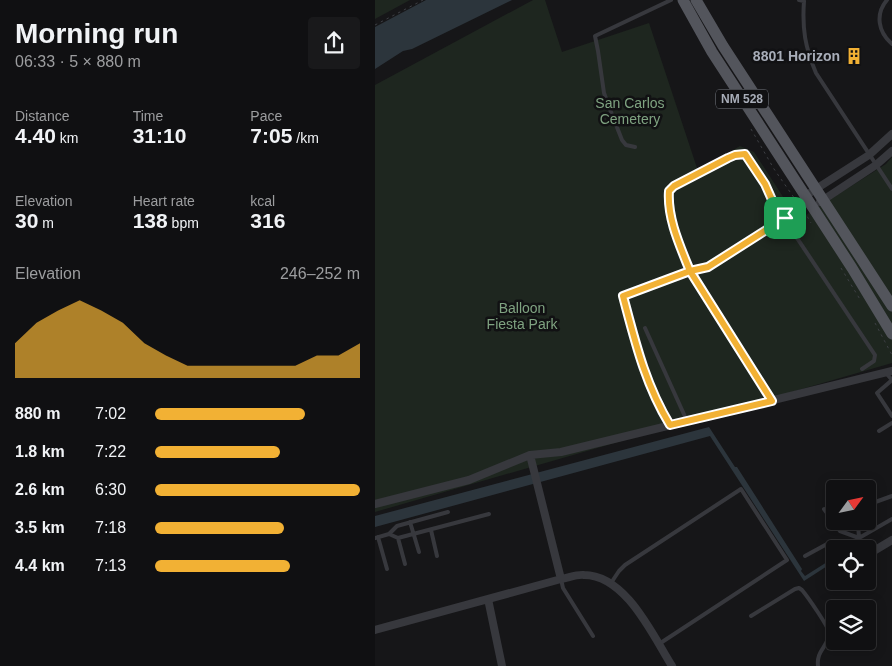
<!DOCTYPE html>
<html lang="en">
<head>
<meta charset="utf-8">
<style>
	:root { --surface:#101012; --page:#19191b; --text:#f1f3f6; --muted:#9c9d9f; --line:#303032; --accent:#f2b134 }
	body { margin:0; font-family:Helvetica,sans-serif; background:var(--page); color:var(--text); height:100vh; display:flex; flex-direction:column; font-size:19px; white-space:nowrap }
	* { box-sizing:border-box; margin:0 }
	p { font-size:16px; color:var(--muted) }
	.icon { flex:none; width:28px; height:28px; fill:none; stroke:currentColor; stroke-width:2; stroke-linecap:round; stroke-linejoin:round }
	.map { position:relative; flex:1; overflow:hidden }
	.side { display:flex; flex-direction:column; background:var(--surface); width:375px }
	.side>* { flex:none }
	.needle { width:32px; rotate:57deg }
	.controls { position:absolute; left:451px; top:480px; display:grid; gap:10px }
	.controls a { display:grid; place-items:center; width:50px; height:50px; border-radius:5px; background:var(--surface); box-shadow:0 2px 12px #0003,0 0 0 1px var(--line); font-size:25px }
	.pin { position:absolute; display:grid; place-items:center; width:42px; height:42px; color:#fff; margin:-21px; border-radius:10px; box-shadow:0 2px 8px #0006 }
	.round { display:grid; place-items:center; flex:none; width:52px; height:52px; border-radius:5px; background:var(--page) }
	.headline { display:flex; align-items:center; justify-content:space-between; height:85px; padding:0 15px }
	h1 { font-size:28px; font-weight:800; line-height:38px }
	.metrics { display:grid; grid-template-columns:repeat(3,1fr); gap:8px; height:85px; padding:5px 15px }
	.metrics div { display:grid; align-content:center }
	.metrics b { font-size:21px; font-weight:800 }
	.metrics small { font-size:14px; font-weight:400 }
	.metrics p { font-size:14px }
	.chart { height:140px; padding:10px 15px }
	.chart p { display:flex; justify-content:space-between }
	.chart svg { width:100%; height:90px; margin-top:5px; fill:var(--accent); opacity:.7 }
	ul { padding:0 15px; list-style:none; font-size:16px }
	li { display:grid; grid-template-columns:80px 60px 1fr; align-items:center; height:38px }
	li i { height:12px; border-radius:6px; background:var(--accent) }
	main { display:flex; flex:1; min-height:0 }
	.map>svg:first-child { display:block }
	.green { fill:#1e261f }
	.water { fill:#2c353c }
	.lines { fill:none; stroke-linecap:round; stroke-linejoin:round }
	.path { stroke:#3d3f44; stroke-width:1; stroke-dasharray:2.5 4; stroke-linecap:butt }
	.service { stroke:#37383d; stroke-width:4 }
	.minor { stroke:#37383d; stroke-width:8 }
	.primary { stroke:#53555c; stroke-width:11 }
	.route-casing { stroke:#fff; stroke-width:10 }
	.route { stroke:#f2b134; stroke-width:6 }
	.labels { text-anchor:middle; dominant-baseline:central; stroke-width:5; stroke-linejoin:round; paint-order:stroke }
	.shield { fill:#111113; stroke:#7b7e86; stroke-width:1 }
	.shield-label { font-size:12px; font-weight:bold; fill:#a8adb8 }
	.poi-label { font-size:14px; font-weight:bold; fill:#a8adb8; stroke:#111113; text-anchor:end }
	.park-label { font-size:14px; fill:#7fa381; stroke:#111113 }
</style>
</head>
<body>
<main>
<section class="side">
<div class="headline"><div><h1>Morning run</h1><p>06:33 · 5 × 880 m</p></div><a class="round"><svg class="icon" aria-label="share" viewBox="0 0 24 24"><path d="M12 15V3M7 8l5-5 5 5M5 13v7h14v-7"/></svg></a></div>
<div class="metrics">
<div><p>Distance</p><b>4.40<small> km</small></b></div>
<div><p>Time</p><b>31:10</b></div>
<div><p>Pace</p><b>7:05<small> /km</small></b></div>
</div>
<div class="metrics">
<div><p>Elevation</p><b>30<small> m</small></b></div>
<div><p>Heart rate</p><b>138<small> bpm</small></b></div>
<div><p>kcal</p><b>316</b></div>
</div>
<div class="chart"><p><span>Elevation</span>246–252 m</p>
<svg viewBox="0 0 160 44" preserveAspectRatio="none"><path d="M0 44V27L10 17L20 11L30 6L40 11L50 17L60 27L70 33L80 38L90 38L100 38L110 38L120 38L130 38L140 33L150 33L160 27V44z"/></svg>
</div>
<ul>
<li><b>880 m</b>7:02<i style="width:73%"></i></li>
<li><b>1.8 km</b>7:22<i style="width:61%"></i></li>
<li><b>2.6 km</b>6:30<i style="width:100%"></i></li>
<li><b>3.5 km</b>7:18<i style="width:63%"></i></li>
<li><b>4.4 km</b>7:13<i style="width:66%"></i></li>
</ul>
</section>
<div class="map">
<svg width="517" height="666" viewBox="0 0 517 666">
	<rect width="100%" height="100%" fill="#161618"/>
	<path class="green" d="M0 0H35L0 19Z
		M158 0H170L187 52 274 23 323 171 320 173 365 146 379 152 423 220 511 164 517 157V363L0 512V85Z"/>
	<path class="water" d="M51 0H137L37 49 28 51 0 69V27Z
		M334 427 360 467H362L427 569 426 571 430 576 460 557V561L429 581 335 436 0 527V516Z"/>
	<g class="lines">
		<path class="path" d="M0 25 48 0
			M376 129 399 169 422 202
			M429 211 436 223
			M466 268 486 301
			M500 323 517 355"/>
		<path class="service" d="M424 0 429 1C427 29 430 47 441 73L517 189
			M512 0C500 14 503 32 517 44
			M260 147 251 145 247 140 236 112 229 93 223 51 220 36 296 0
			M270 328 312 421
			M511 373 517 380 502 393 517 416
			M397 401 315 271 303 242 293 204 294 191 299 186 360 155 370 154 390 184 398 202 500 355 499 361 487 369
			M295 424C270 384 260 341 248 296L297 277 333 267 432 203
			M504 431 517 423
			M492 505 517 496
			M449 509 465 531 484 538 483 524 481 521
			M35 522 44 552
			M56 530 62 556
			M14 534 23 538 114 514
			M3 537 12 569
			M0 538 14 534 22 526 73 512
			M23 538 30 564
			M481 549 484 538 517 519
			M430 556 452 544 461 549
			M492 568 500 583
			M186 579 188 588 218 636
			M236 583 244 571 250 565 366 489 412 560 284 644
			M376 616 420 589 424 588 427 590C432 596 454 627 454 633 454 646 441 650 443 666"/>
		<path class="minor" d="M430 196 494 155 517 134
			M445 202 501 165 517 151
			M155 455 186 579
			M0 504 94 480 155 455 186 452 517 371
			M492 555 517 540
			M113 599 127 666
			M0 630 186 579C193 578 202 574 209 575 251 575 278 636 297 666"/>
		<path class="primary" d="M308 0 337 52 477 268 517 334
			M321 0 348 46 517 306"/>
	</g>
	<g class="lines">
		<g class="route-casing">
			<path id="route" d="M410 218 398 202 390 184 370 154 360 155 353 158 299 186 294 191C292 218 305 246 315 271L248 296C260 341 270 384 295 425L397 401 315 271 333 267 410 218"/>
		</g>
		<use href="#route" class="route"/>
	</g>
	<defs>
		<g id="building-bare" transform="scale(1.35)"><path d="M-4-6H4V6H1V3H-1V6H-4ZM-2.5-4.3h1.7v1.8h-1.7ZM.8-4.3h1.7v1.8H.8ZM-2.5-1h1.7V.8h-1.7ZM.8-1h1.7V.8H.8Z" fill="#f2b134" stroke="#111113" stroke-width="2.5" paint-order="stroke"/></g>
	</defs>
	<g fill-rule="evenodd">
		<use href="#building-bare" x="479" y="56"/>
	</g>
	<g class="labels">
		<rect class="shield" x="341" y="89.5" width="52" height="19" rx="4"/>
		<g class="shield-label">
			<text x="367" y="99">NM 528</text>
		</g>
		<g class="poi-label">
			<text x="465" y="56">8801 Horizon</text>
		</g>
		<g class="park-label">
			<text x="255" y="103">San Carlos<tspan x="255" dy="16">Cemetery</tspan></text>
			<text x="147" y="308">Balloon<tspan x="147" dy="16">Fiesta Park</tspan></text>
		</g>
	</g>
</svg>
<div class="controls">
<a><svg class="needle" viewBox="-14 -14 28 28"><path d="M0-13l5 13h-10z" fill="#e53935"/><path d="M0 13l5-13h-10z" fill="#9c9d9f"/></svg></a>
<a><svg class="icon" aria-label="locate" viewBox="0 0 24 24"><circle cx="12" cy="12" r="6"/><path d="M12 2v4M12 18v4M2 12h4M18 12h4"/></svg></a>
<a><svg class="icon" aria-label="layers" viewBox="0 0 24 24"><path d="M12 4l9 5-9 5-9-5zM3 14l9 5 9-5"/></svg></a>
</div>
<div class="pin" style="left:410px;top:218px;background:#1e9e55"><svg class="icon" aria-label="arrive" viewBox="0 0 24 24"><path d="M6 21V4h12l-3 4 3 4H6"/></svg></div>
</div>
</main>
</body>
</html>
